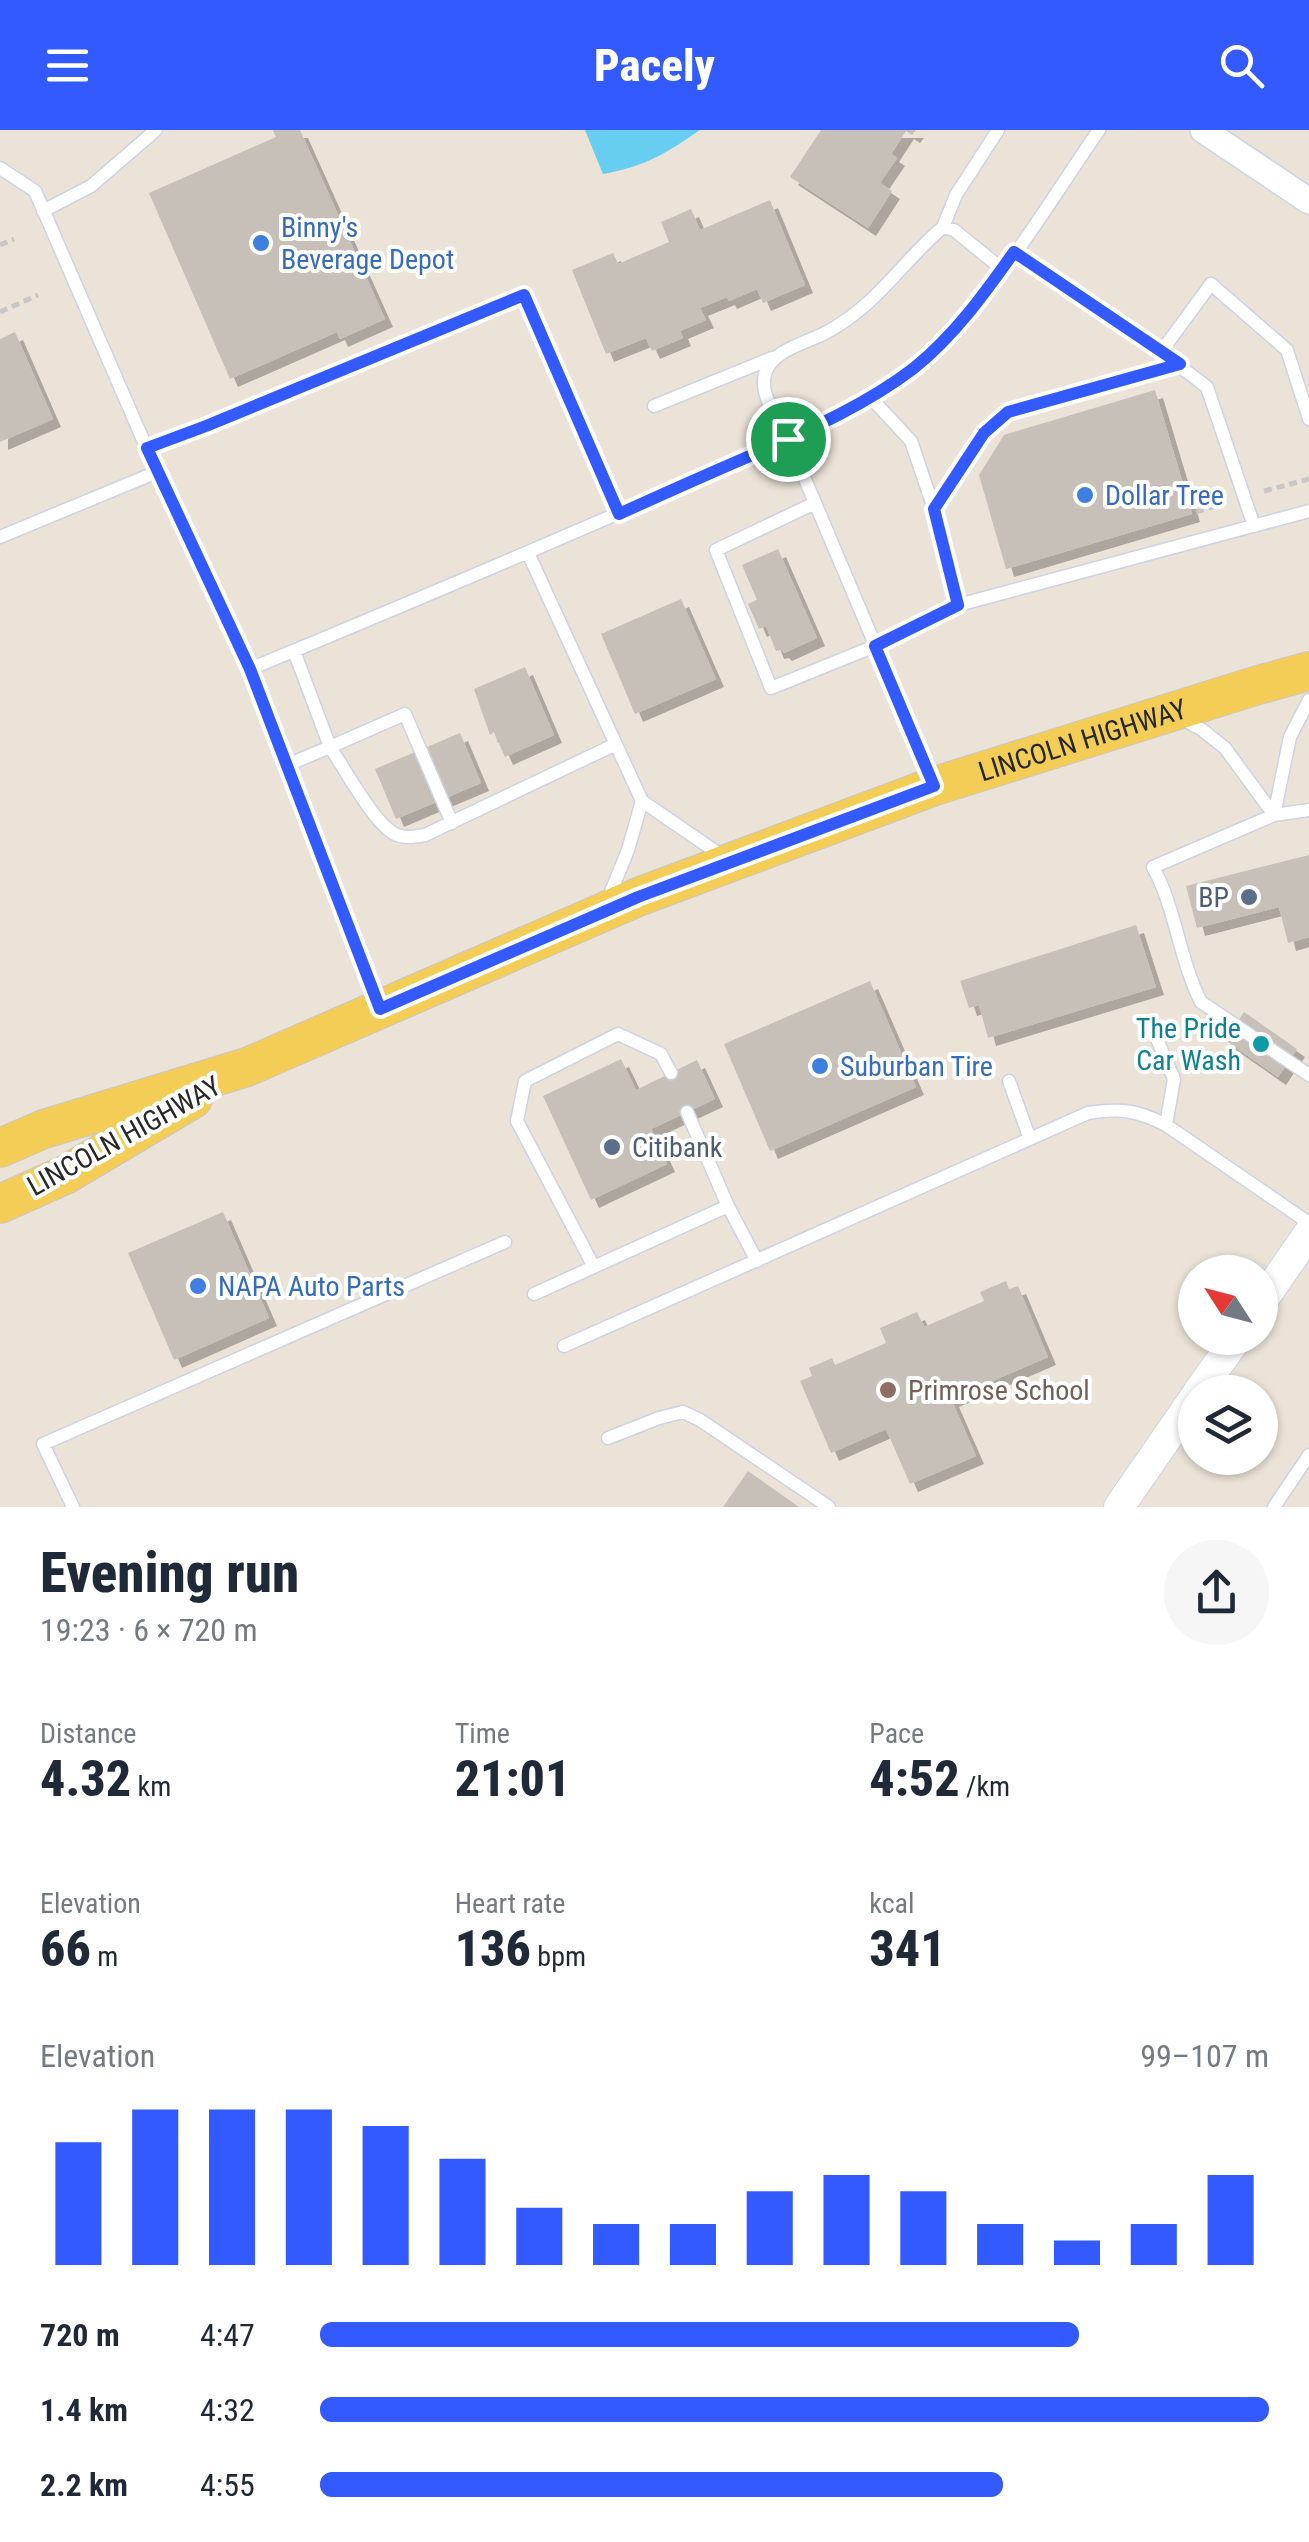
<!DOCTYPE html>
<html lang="en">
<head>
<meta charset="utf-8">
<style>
	:root { --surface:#fff; --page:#f6f6f7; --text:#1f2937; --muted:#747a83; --accent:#325afe }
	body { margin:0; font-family:"Roboto Condensed",sans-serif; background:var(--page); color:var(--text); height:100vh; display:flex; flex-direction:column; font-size:38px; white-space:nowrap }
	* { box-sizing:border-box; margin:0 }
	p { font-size:32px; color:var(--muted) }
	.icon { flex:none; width:55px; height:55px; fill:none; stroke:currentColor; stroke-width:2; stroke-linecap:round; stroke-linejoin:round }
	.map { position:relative; height:1377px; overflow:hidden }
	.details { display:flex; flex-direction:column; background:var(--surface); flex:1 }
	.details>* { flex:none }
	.needle { width:65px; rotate:306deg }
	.tools { position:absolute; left:1178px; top:1125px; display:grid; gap:20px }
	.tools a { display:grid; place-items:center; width:100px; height:100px; border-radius:50%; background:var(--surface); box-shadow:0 2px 8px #0004; font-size:50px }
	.pin { position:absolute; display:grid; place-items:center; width:85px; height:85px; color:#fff; margin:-42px; border:5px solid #fff; border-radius:50%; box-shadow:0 2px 10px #0007 }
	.round { display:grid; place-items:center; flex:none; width:105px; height:105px; border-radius:52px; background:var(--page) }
	.head { display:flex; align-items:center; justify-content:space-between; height:170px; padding:0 40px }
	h1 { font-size:55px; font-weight:800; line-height:75px }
	.figures { display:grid; grid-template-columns:repeat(3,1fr); gap:15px; height:170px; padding:10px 40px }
	.figures div { display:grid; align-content:center }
	.figures b { font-size:50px; font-weight:800 }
	.figures small { font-size:28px; font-weight:400 }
	.figures p { font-size:28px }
	.chart { height:280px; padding:20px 40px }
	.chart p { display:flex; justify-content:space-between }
	.chart svg { width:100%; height:180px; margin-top:10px; stroke:var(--accent); stroke-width:6 }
	ul { padding:0 40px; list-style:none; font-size:32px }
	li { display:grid; grid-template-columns:160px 120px 1fr; align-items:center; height:75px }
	li i { height:25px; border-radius:12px; background:var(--accent) }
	header { display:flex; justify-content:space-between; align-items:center; height:130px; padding:0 40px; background:var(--accent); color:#fff; font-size:45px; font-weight:800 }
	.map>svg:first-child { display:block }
	.water { fill:#67cdf1 }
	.building { fill:#c6c0b8; filter:url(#shadow) }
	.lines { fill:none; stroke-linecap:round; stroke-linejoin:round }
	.service-casing { stroke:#ced2e2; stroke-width:15 }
	.minor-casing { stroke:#ced2e2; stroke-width:28 }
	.tertiary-casing { stroke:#ced2e2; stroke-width:32 }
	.primary-casing { stroke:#c7c7c7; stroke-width:40 }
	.path { stroke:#c7c7c7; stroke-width:5; stroke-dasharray:8 5; stroke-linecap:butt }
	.service { stroke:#fff; stroke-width:12 }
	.minor { stroke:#fff; stroke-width:25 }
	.tertiary { stroke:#fff; stroke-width:30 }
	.primary { stroke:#f3cd55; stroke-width:38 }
	.route-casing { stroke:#fff; stroke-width:20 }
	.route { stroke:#325afe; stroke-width:12 }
	.shop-dot { fill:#3f7fe0; stroke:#fff; stroke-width:4 }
	.service-dot { fill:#5c6f8a; stroke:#fff; stroke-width:4 }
	.culture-dot { fill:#0f9aa8; stroke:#fff; stroke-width:4 }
	.education-dot { fill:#8d6e63; stroke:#fff; stroke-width:4 }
	.labels { text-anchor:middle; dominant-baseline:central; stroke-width:8; stroke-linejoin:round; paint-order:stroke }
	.shop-label { font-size:28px; fill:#366cbe; stroke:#fff; text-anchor:start }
	.street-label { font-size:28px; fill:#282828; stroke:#fff }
	.service-label { font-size:28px; fill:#4e5e75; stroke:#fff; text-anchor:end }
	.culture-label { font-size:28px; fill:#0d838f; stroke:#fff; text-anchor:end }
	.education-label { font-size:28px; fill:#785e54; stroke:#fff; text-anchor:start }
</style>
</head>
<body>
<header><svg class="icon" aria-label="menu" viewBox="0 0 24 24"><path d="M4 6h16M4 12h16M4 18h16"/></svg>Pacely<svg class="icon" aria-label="search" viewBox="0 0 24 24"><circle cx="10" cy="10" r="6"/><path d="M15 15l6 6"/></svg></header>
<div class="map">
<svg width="1309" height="1377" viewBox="0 0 1309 1377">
	<defs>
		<filter id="shadow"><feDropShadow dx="8" dy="8" stdDeviation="0" flood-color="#0004"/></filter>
	</defs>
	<rect width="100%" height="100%" fill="#ebe3d8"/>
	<path class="water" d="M585 0H700C665 24 646 36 603 44Z"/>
	<path class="building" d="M273 0H300L385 189 340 209 337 202 230 249 149 63 276 7Z
		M821 0H916L912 5 906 1 891 24 897 28 880 53 892 61 868 98 790 47Z
		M770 70 805 155 763 173 757 159 729 171 727 167 700 178 706 190 680 201 683 208 652 221 646 208 606 224 572 140 613 123 618 134 669 112 661 92 691 79 700 100Z
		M15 202 53 289 0 312V209Z
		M1155 260 1192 384 1006 439 979 345 1004 305Z
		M778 419 817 508 784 523 781 520 776 521 766 496 759 499 748 474 757 470 742 435Z
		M681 469 716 549 635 584 601 504Z
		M525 537 554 605 505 627 494 602 490 605 474 559Z
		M460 603 481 653 396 689 375 639Z
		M1309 725V807L1288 813 1279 777 1197 798 1186 756Z
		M1136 795 1156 857 988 908 979 875 969 878 960 851Z
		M870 851 916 957 770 1021 724 914Z
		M1244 882 1297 919 1278 947 1225 910Z
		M621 929 636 960 697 930 715 969 651 999 667 1034 591 1070 543 966Z
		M223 1082 269 1188 174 1230 128 1123Z
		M1006 1151 1009 1159 1018 1156 1048 1227 951 1269 976 1326 910 1354 886 1299 831 1323 800 1251 812 1246 809 1238 832 1228 835 1235 886 1213 880 1198 917 1182 924 1197 984 1171 980 1162Z
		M748 1341 799 1377H723Z"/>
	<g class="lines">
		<g class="service-casing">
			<path id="service" d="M0 38 35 61 157 342 250 539 379 877
				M43 81 91 56 156 0
				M943 97 956 65 998 0
				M1014 122 1161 222
				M871 268 911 311 934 379 958 475
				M654 276 772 228
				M147 318 207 296 524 165 619 383
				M815 373 716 420 771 558 875 516 958 475 1309 381
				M934 379 984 303 1008 282 1180 234
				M1254 396 1207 257 1161 222 1211 154 1287 220 1309 289
				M0 407 157 342
				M528 423 642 671
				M294 521 330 617 405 584 452 693
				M250 539C395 479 539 418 683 355 758 322 857 287 919 234 991 172 1045 78 1099 0
				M1180 588 1201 599 1225 618 1274 685
				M287 635 330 617C344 638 373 691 393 703 403 709 414 707 425 705L616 614
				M934 654 788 309C779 292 759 265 765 244 771 220 807 213 827 202 877 175 902 132 943 97L954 100 1002 139
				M1309 680 1274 685 1153 737C1176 779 1179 829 1201 872L1309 945
				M1274 685 1290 607 1309 570
				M608 769 628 720 642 671 725 728
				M1154 902 1174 949 1166 995
				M1009 951 1030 1009
				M687 982 728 1076
				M594 1137 517 991 525 951 618 904 661 924 671 943
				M534 1164 728 1076 757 1131
				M564 1216 1088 983C1120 978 1137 980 1166 995L1309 1093
				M608 1308 659 1288 683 1282 700 1290 829 1377
				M73 1377 43 1314 505 1112
				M1274 1377 1309 1325"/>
		</g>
		<g class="minor-casing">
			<path id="minor" d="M1203 0 1309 71"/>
		</g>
		<g class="tertiary-casing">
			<path id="tertiary" d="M1260 1174 1309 1103
				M1198 1262 1237 1208
				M1119 1377 1195 1267"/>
		</g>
		<g class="primary-casing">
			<g id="primary">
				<path id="s1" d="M0 1018 44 999 247 937 638 767 935 656 1258 555 1309 541"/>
				<path d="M0 1074 65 1045 193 969"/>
			</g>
		</g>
		<path class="path" d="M0 115 14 109
			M0 182 38 165
			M1264 361 1309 349
			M1196 382 1224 373"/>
		<use href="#service" class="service"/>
		<use href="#minor" class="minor"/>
		<use href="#tertiary" class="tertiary"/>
		<use href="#primary" class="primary"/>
	</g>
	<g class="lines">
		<g class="route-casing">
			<path id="route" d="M1014 122 1180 234 1008 282 984 303 934 379 958 475 875 516 934 656 638 767 380 879 250 539 147 318 206 296 524 165 619 384C663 364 708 344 752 325 808 300 866 275 914 238 954 206 985 163 1014 122Z"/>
		</g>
		<use href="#route" class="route"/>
	</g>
	<g class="shop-dot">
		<circle cx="261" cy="113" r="10"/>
		<circle cx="1085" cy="365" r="10"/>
		<circle cx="820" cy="936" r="10"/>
		<circle cx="198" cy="1156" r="10"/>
	</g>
	<g class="service-dot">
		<circle cx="1249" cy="767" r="10"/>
		<circle cx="612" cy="1017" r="10"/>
	</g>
	<circle class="culture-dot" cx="1261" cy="914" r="10"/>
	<circle class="education-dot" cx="888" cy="1260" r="10"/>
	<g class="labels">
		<g class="shop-label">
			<text x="281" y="97">Binny's<tspan x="281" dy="32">Beverage Depot</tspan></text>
			<text x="1105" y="365">Dollar Tree</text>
			<text x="840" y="936">Suburban Tire</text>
			<text x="218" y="1156">NAPA Auto Parts</text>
		</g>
		<g class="street-label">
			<text stroke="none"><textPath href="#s1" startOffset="1158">LINCOLN HIGHWAY</textPath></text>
			<text transform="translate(124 1006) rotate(-29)">LINCOLN HIGHWAY</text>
		</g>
		<g class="service-label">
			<text x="1229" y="767">BP</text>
			<text x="632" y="1017" text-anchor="start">Citibank</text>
		</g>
		<g class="culture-label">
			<text x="1241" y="898">The Pride<tspan x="1241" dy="32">Car Wash</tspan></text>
		</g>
		<g class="education-label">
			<text x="908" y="1260">Primrose School</text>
		</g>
	</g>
</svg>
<div class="tools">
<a><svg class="needle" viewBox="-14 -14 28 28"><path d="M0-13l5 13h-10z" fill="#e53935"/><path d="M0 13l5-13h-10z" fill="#747a83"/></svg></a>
<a><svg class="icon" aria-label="layers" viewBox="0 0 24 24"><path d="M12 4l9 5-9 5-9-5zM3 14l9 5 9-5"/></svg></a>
</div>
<div class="pin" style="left:788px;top:309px;background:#1e9e55"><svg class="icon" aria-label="arrive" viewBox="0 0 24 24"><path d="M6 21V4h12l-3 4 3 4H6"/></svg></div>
</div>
<section class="details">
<div class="head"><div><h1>Evening run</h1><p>19:23 · 6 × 720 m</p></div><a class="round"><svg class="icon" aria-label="share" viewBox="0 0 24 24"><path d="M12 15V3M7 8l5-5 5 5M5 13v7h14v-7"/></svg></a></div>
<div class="figures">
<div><p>Distance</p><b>4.32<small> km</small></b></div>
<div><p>Time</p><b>21:01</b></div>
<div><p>Pace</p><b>4:52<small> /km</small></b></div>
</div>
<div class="figures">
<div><p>Elevation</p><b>66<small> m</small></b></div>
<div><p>Heart rate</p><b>136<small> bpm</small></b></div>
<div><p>kcal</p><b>341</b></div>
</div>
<div class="chart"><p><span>Elevation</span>99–107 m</p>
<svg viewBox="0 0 160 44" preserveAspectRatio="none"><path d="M5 44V14M15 44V6M25 44V6M35 44V6M45 44V10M55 44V18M65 44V30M75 44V34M85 44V34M95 44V26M105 44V22M115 44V26M125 44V34M135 44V38M145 44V34M155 44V22"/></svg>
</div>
<ul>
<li><b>720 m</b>4:47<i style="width:80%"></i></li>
<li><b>1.4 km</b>4:32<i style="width:100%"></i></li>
<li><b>2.2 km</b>4:55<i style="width:72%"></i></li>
</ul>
</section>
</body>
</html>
